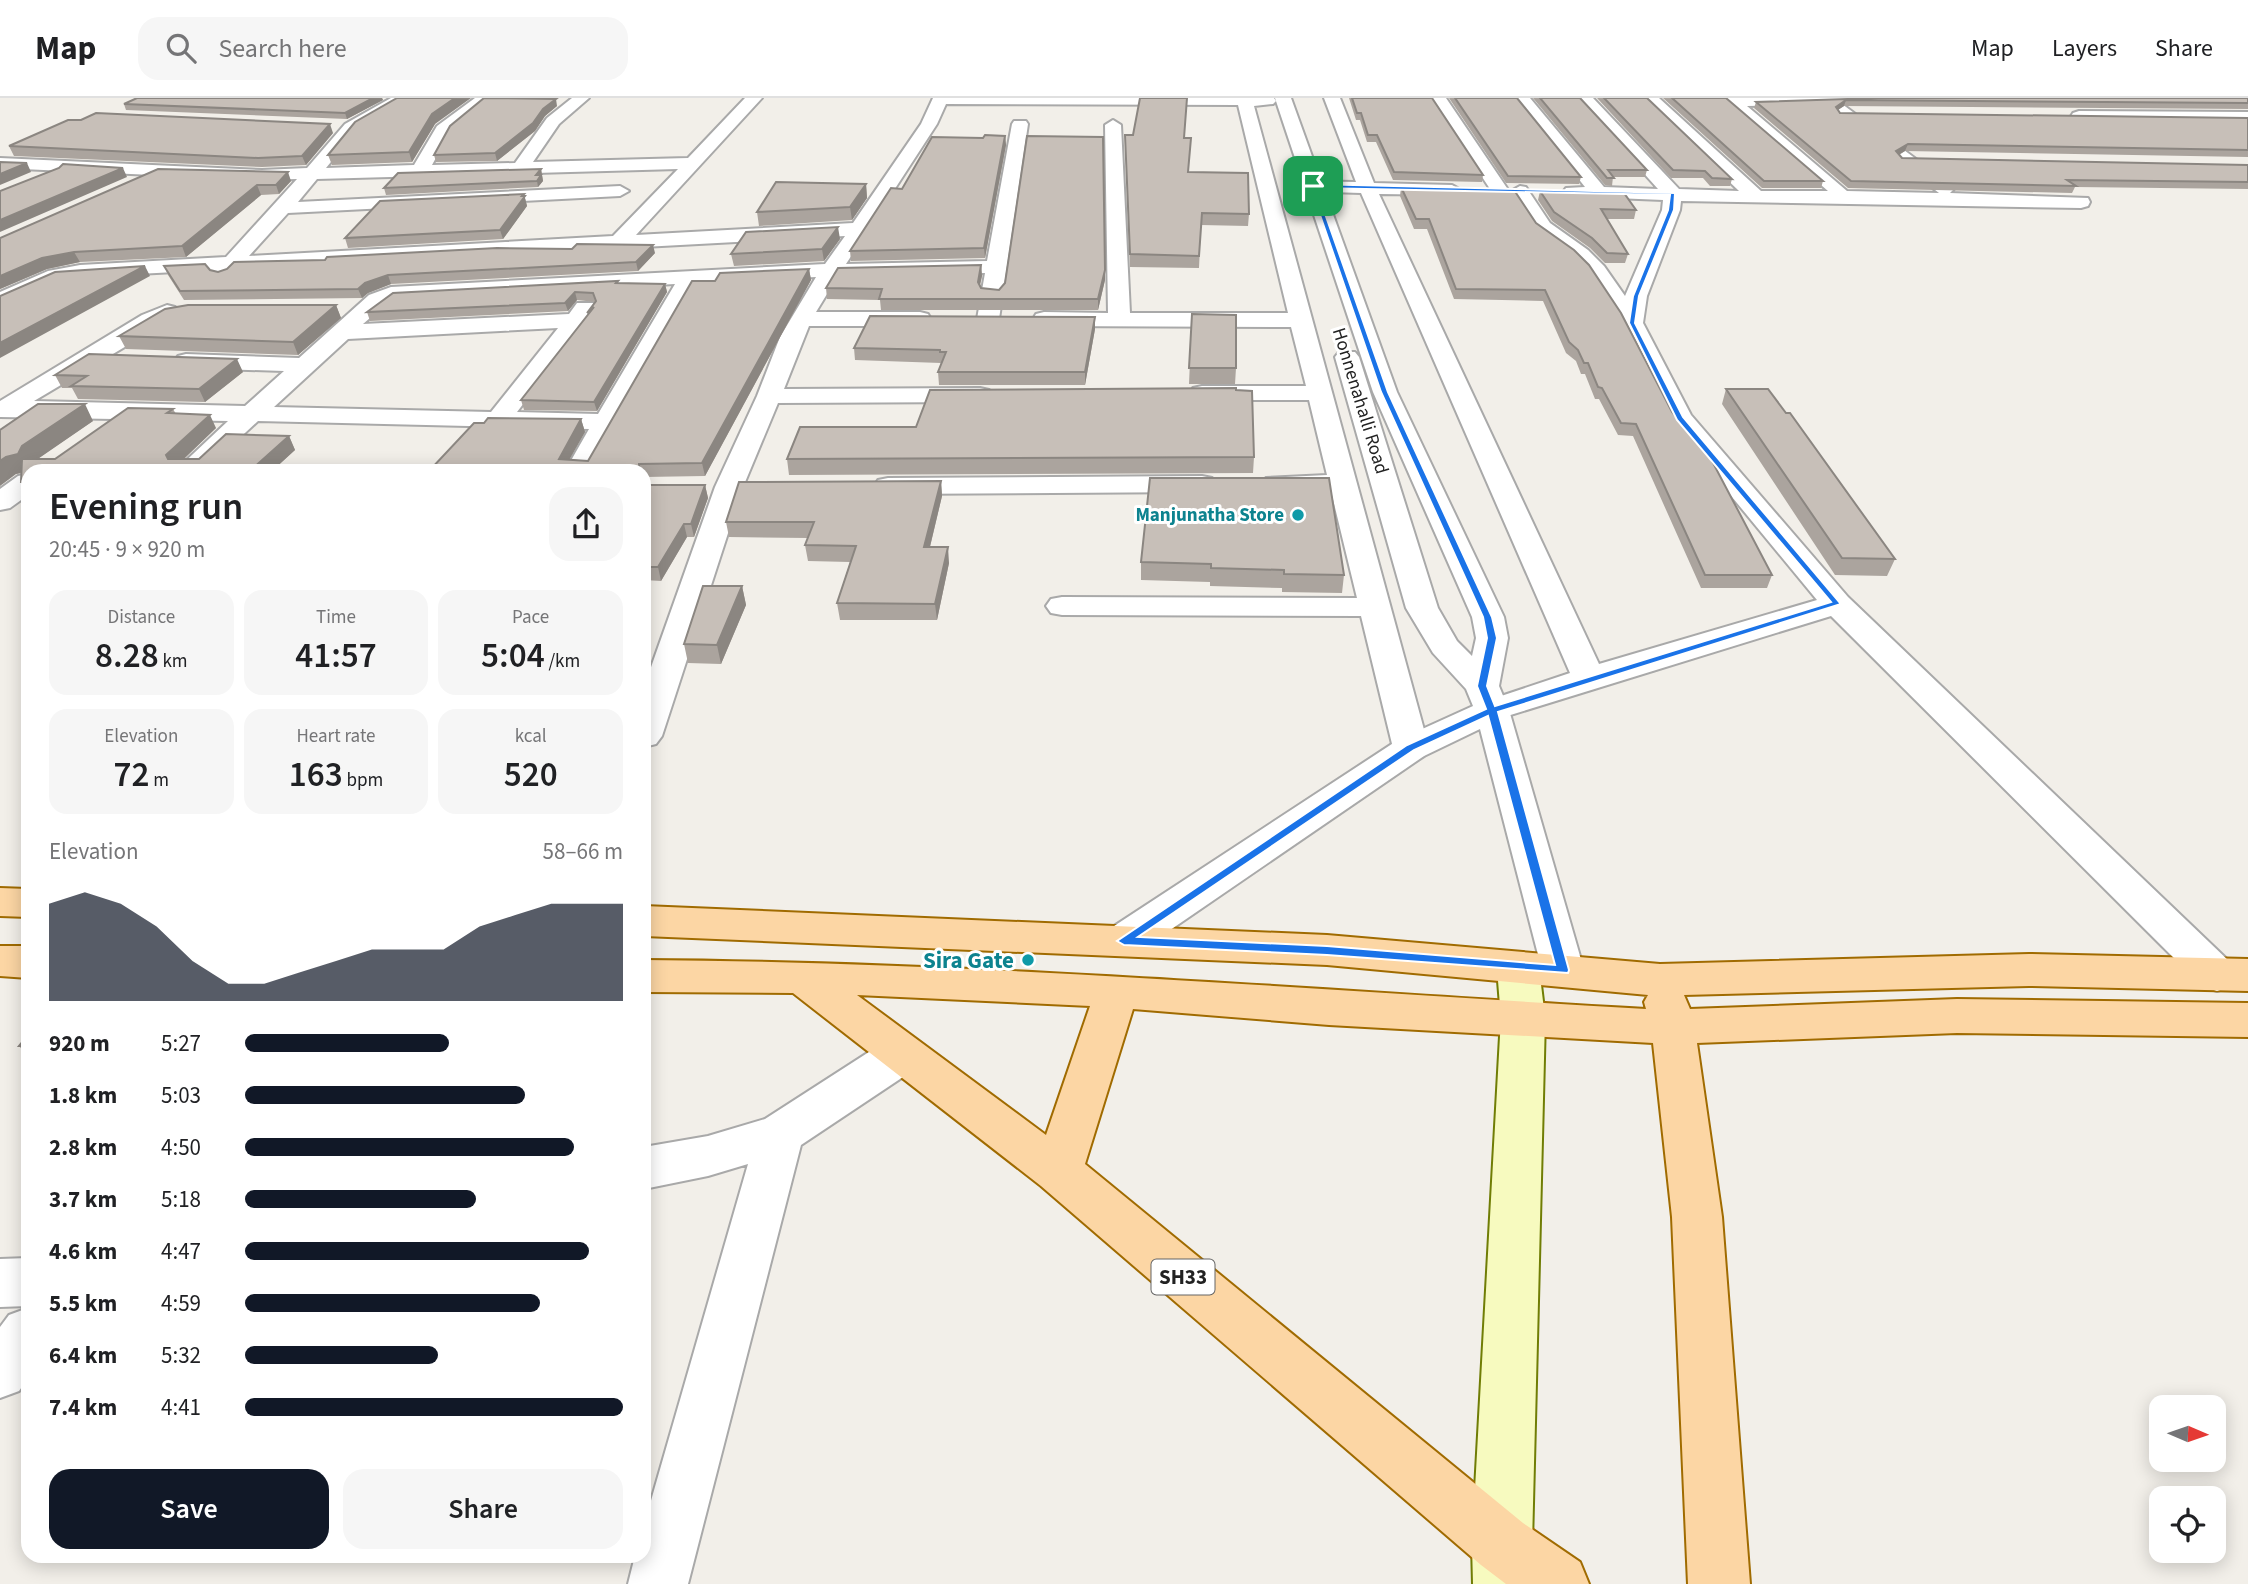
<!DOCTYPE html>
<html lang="en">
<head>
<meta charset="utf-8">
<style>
	:root { --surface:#fff; --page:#f6f6f6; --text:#202124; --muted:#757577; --line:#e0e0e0; --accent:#111827 }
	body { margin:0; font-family:"Source Sans 3",sans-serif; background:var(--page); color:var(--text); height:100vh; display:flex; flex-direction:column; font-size:26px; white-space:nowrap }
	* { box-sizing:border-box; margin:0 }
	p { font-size:23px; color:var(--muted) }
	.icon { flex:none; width:38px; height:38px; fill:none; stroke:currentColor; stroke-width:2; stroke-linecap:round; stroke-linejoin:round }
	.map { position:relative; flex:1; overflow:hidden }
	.details { position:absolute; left:21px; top:366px; width:630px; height:1099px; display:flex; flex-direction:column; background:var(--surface); border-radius:21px; box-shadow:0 4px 18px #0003 }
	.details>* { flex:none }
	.needle { width:46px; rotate:92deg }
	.buttons { position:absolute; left:2149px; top:1297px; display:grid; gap:14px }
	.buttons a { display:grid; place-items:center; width:77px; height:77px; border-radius:14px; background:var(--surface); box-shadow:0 4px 18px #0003; font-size:35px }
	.pin { position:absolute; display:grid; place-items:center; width:60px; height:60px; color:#fff; margin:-30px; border-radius:14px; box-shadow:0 4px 10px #0006 }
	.round { display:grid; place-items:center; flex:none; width:74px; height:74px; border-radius:21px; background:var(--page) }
	.overview { display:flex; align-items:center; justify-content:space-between; height:119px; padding:0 28px }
	h1 { font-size:38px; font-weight:600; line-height:52px }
	.figures { display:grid; grid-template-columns:repeat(3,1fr); gap:10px; height:119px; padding:7px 28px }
	.figures div { display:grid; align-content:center; border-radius:18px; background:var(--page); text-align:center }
	.figures b { font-size:35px; font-weight:600 }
	.figures small { font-size:19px; font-weight:400 }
	.figures p { font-size:19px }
	.chart { height:196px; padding:14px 28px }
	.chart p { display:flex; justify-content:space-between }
	.chart svg { width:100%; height:126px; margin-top:7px; fill:var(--accent); opacity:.7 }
	.button { display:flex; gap:14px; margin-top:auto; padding:14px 28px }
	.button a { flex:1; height:80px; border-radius:21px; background:var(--accent); color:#fff; font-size:28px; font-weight:600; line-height:80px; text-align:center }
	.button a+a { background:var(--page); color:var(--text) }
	ul { padding:0 28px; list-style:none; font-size:23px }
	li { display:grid; grid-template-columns:112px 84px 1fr; align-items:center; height:52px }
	li i { height:18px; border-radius:9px; background:var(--accent) }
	header { display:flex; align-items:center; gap:42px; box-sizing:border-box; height:98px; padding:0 35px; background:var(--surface); border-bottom:2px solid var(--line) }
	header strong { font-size:33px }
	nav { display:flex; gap:38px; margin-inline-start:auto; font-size:24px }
	.search { width:490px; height:63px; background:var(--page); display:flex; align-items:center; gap:18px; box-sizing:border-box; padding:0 24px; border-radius:21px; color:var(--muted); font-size:26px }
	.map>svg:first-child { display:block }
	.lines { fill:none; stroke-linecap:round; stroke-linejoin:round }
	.minor-casing { stroke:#a9a9a9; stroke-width:4 }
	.tertiary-casing { stroke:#a9a9a9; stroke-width:4 }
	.secondary-casing { stroke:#707d05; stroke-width:4 }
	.primary-casing { stroke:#a06b00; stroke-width:4 }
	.minor { fill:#fff; fill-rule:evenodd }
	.tertiary { fill:#fff; fill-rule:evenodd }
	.secondary { fill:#f7fabf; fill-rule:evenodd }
	.primary { fill:#fcd6a4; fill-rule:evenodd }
	.wall { fill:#aba49e }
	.shaded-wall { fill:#8b8681 }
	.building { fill:#c7bfb8; stroke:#8b8681; stroke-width:2 }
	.route { fill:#1a73e8; stroke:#fff; stroke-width:2; fill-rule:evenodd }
	.culture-dot { fill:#0f9aa8; stroke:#fff; stroke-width:2.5 }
	.labels { text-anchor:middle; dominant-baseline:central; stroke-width:6; stroke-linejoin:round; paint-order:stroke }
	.far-street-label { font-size:19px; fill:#222; stroke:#fff }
	.far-culture-label { font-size:19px; font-weight:bold; fill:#0d838f; stroke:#fff; text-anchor:end }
	.shield { fill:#fff; stroke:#646464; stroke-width:2 }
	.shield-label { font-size:21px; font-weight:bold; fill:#222 }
	.culture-label { font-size:23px; font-weight:bold; fill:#0d838f; stroke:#fff; text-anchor:end }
</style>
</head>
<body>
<header>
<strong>Map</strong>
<div class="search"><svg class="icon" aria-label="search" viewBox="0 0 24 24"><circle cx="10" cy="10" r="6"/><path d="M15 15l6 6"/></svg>Search here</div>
<nav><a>Map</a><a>Layers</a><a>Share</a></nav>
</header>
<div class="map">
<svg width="2248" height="1486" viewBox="0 0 2248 1486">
	<rect width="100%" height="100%" fill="#f2efe9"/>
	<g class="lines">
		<g class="minor-casing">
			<path id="minor" d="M391 0H410L357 32 326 70 414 67 437 28 475 0H493L450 34 432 67 515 65 547 20 572 0H589L559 26 533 64 688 60 745 0H762L636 137 853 125 921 26 933 0H1274L1276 3 1273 6 1254 8 1429 650 1424 658 1411 661 1398 658 1393 650 1361 518 1062 517 1051 515 1046 508 1051 501 1062 499 1357 500 1331 393 1276 394 1266 392 1262 386 1266 380 1327 377 1309 302H1202L1193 300 1190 295 1193 290 1202 288H1306L1291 229 1044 228 1036 226 1033 221 1036 216 1044 214 1108 215 1105 27 1113 22 1121 27 1130 215H1288L1238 7 946 6 937 26 846 166 987 163 1012 26 1014 23H1026L1028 26 999 221 996 226H980L977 221 985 175 838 178 816 214H920L928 216 931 221 928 226 920 228H809L784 291 980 290 989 292 992 297 989 302 980 304 778 305 743 389 662 638 656 646 644 649V589L715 389 757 298 780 239 816 179 697 185 592 373H565L589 331 258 323 204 373H175L228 323 0 319V303L142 217 167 207 175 209 178 214 175 219 34 303 245 308 284 273 186 270 178 268 174 263 178 258 186 256 299 260 369 197 391 189 825 166 845 138 237 171C230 179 226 182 215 179L212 175 214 172 80 179 60 182 0 209V194L48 173 80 167 226 159 297 81 262 82 0 70V60L262 72 307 70 345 26ZM678 71 613 138 249 158 288 115 620 98 629 93 620 88 298 104 317 81ZM675 186 598 316 517 314 593 215 596 210 593 205H577L569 216 363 226 385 207 395 201ZM558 230 491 314 274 309 348 241Z
				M1324 0H1340L1374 85 1452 87 1461 92 1452 97 1379 96 1599 566 1817 502 1671 325 1621 225 1589 176 1574 160 1536 133 1511 93 1520 88 1526 89 1550 125 1588 152 1604 168 1625 198 1662 112 1663 102 1566 98 1563 94 1566 90 1585 89 1514 0H1530L1604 89 1658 91 1576 0H1593L1679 91 1739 93 1642 0H1659L1761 93H1828L1720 0H1894L1886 5 1842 6 1951 87 1954 91 1950 95 2088 100 2090 104 2088 108 2081 110 1681 103 1680 112 1647 198 1643 225 1691 317 1848 499 2232 866 2238 877 2232 888 2217 893 2202 888 1831 518 1504 619 1492 622 1480 619 1475 612 1480 605 1570 575 1361 95 1297 93 1288 88 1297 83 1356 84ZM1823 6 1939 95 1847 93 1747 8Z
				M1430 0H1446L1509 93 1506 97H1494Z
				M2079 13 2248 14V24L2073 21 2071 18 2073 15Z
				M28 376V397L10 410 0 412V391L18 378Z
				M1202 378 1212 380 1216 386 1212 392 1202 394 888 396 878 394 874 388 878 382 888 380Z
				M902 938 918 943 925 956 918 969 801 1047 688 1486H628L635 1458H644V1427L748 1066 708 1078 644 1091V1049L708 1038 765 1021 886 943Z
				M28 1160V1208L0 1209V1161Z
				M28 1210V1280L19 1293 0 1300V1229L9 1217Z"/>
		</g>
		<g class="tertiary-casing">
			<path id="tertiary" d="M1275 0H1291L1397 294 1504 519 1508 540 1499 588 1509 612 1584 872 1578 883 1563 888 1548 883 1542 872 1480 631 1424 658 1138 854 1123 858 1108 854 1102 843 1108 832 1398 642 1473 608 1466 591 1433 555 1406 510 1335 259 1339 254H1355L1359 259 1438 510 1457 543 1472 558 1476 540 1472 519 1373 294Z"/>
		</g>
		<g class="secondary-casing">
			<path id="secondary" d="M1518 854 1533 859 1539 870 1545 920 1532 1446 1535 1486H1473L1472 1446 1501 920 1497 870 1503 859Z"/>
		</g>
		<g class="primary-casing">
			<path id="primary" d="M0 790 28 791V819L0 818Z
				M644 808 1327 837 1660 866 2029 856 2248 861V893L2029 888 1684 897 1690 911 1957 901 2248 905V939L1957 935 1697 945 1722 1119 1750 1486H1688L1672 1119 1653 945 1329 927 1133 911 1085 1066 1523 1425 1580 1464 1589 1486H1506L1481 1467 1041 1088 793 895 644 894V862C979 864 1312 892 1646 911L1644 904 1648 897 1327 867 644 838ZM857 897 1090 908 1046 1037Z
				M0 848H28V880L0 878Z"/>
		</g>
		<use href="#minor" class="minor"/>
		<use href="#tertiary" class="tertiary"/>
		<use href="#secondary" class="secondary"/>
		<use href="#primary" class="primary"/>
	</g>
	<path class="wall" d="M137 0H382L383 2 347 21 126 12 124 6Z
		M484 0H534L533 1 557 8 545 18 535 33 497 63 436 64 434 57Z
		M1349 0H1432L1483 77 1482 84 1393 82 1376 44H1367L1360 22H1356Z
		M1449 0H1517L1581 79 1579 86 1506 85Z
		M1533 0H1580L1647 72 1645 79H1613L1612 88 1605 87Z
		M1597 0H1647L1732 81 1730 88H1710L1703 80H1671Z
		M1663 0H1726L1823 83 1821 90H1762Z
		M2248 0V11L1844 8 1838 12 1840 15 2248 20V59L1905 53 1899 57 1902 60 2248 67V91L2075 89 2072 95 1848 90 1754 10 1756 4 1876 1Z
		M435 26 412 64 332 67 328 57Z
		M333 35 306 67 262 69 14 58 9 48Z
		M1125 37 1184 40 1188 74 1249 116 1248 128 1201 127 1199 170 1130 169Z
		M1005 38 1006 47 985 160 851 163 850 153 902 91 983 40Z
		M158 71 291 83 279 96 261 97 186 159 80 164 47 171 0 191V140Z
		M541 71 543 83 538 89 386 97 384 90Z
		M866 86 867 100 852 122 759 128 757 114Z
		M1401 89 1536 125 1672 314 1772 477 1767 490H1701L1633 338 1618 337 1599 301H1595L1585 276H1581L1576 263 1566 255 1543 203 1454 201 1427 131H1414L1400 98Z
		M1540 93 1636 112 1634 121H1606L1628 156 1625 165H1605L1590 150 1552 123 1538 102Z
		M524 96 527 108 503 141 348 150 345 140Z
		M840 141 824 163 734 168 731 156Z
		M655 155 638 173 391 186 368 195 362 200 184 202 168 177 164 168 218 174Z
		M981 167 982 178 980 188 981 190 999 192 1105 182 1098 212H881L880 202 827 201 826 190Z
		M809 171 811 182 705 378 644 379V373H429L581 321 585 334 569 361 588 363 715 183Z
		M619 185 665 186 667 194 597 313 524 312 521 302 588 216 595 204 577 202 568 213 370 223 367 214Z
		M336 207 341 220 298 257 126 251 119 238Z
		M1192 216 1236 270 1235 286H1189Z
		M1095 231 1085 287H939L938 274 941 265 855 262 854 250Z
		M243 274 205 304 78 301 72 290H62L55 277Z
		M1726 291 1895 461 1887 478 1835 477 1722 306Z
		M173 311 176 316 216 330 184 361H199L289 338 295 352 272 373H28V396L21 384 22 375 16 376 0 332 93 323 37 361H55Z
		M1254 359 1253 375 789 377 787 361Z
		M1150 380 1344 477 1342 495 1282 494V490L1210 488V484L1141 482V464Z
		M941 383 942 398 930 449 949 465 937 522H840L837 505 850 464 808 463 805 447 808 440 729 439 726 424Z
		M644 387H705L708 400 694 439H687L661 483 644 482Z
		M742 488 746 507 721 566 688 565 684 546Z
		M28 937V958L19 948Z"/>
	<path class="shaded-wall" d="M373 0H382L383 2 347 21 345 15Z
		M455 0H471L435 26 412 64 409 54 432 16Z
		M556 1 557 8 545 18 535 33 497 63 495 55 543 11Z
		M1846 2 1844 8 1833 15 1836 9Z
		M330 26 333 35 306 67 302 58Z
		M1005 38 1006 47 985 160 984 150Z
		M1908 46 1905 53 1893 60 1896 53Z
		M27 65 31 74 0 87V76Z
		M123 70 127 79 0 134V122Z
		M541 71 543 83 538 89 536 77Z
		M288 74 291 83 279 96 276 87Z
		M866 86 867 100 852 122 850 109Z
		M257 87 261 97 186 159 182 148Z
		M524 96 527 108 503 141 500 132Z
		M838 129 840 141 824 163 822 151Z
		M653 147 655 155 638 173 636 164Z
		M74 154 80 164 47 171 0 191V178L42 160Z
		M981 167 982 178 978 194V184Z
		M145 168 150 178 0 260V245Z
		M809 171 811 182 705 378 702 365Z
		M1105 172V182L1098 212V201Z
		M388 177 391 186 368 195 362 200 358 191 365 185Z
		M665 186 667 194 597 313 594 304Z
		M575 194 577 202 568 213 565 205Z
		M336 207 341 220 298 257 293 244Z
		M1095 219V231L1085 287V274Z
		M237 261 243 274 205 304 199 291Z
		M85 306 93 323 32 365 27 373 16 376 0 388V363Z
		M210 317 216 330 173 371 166 357Z
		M581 321 585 334 563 373 559 361Z
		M289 338 295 352 272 373H250Z
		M941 383 942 398 926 465 924 449Z
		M705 387 708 400 694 439 691 426Z
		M684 426 687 439 661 483 658 469Z
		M948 449 949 465 937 522 935 506Z
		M742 488 746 507 721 566 717 547Z"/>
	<path class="building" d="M137 0H373L345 15 124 6Z
		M397 0H455L432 16 409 54 328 57 355 24Z
		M484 0 556 1 543 11 533 25 495 55 434 57 450 28Z
		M1140 0H1187L1184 40H1191L1188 74 1248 75 1249 116 1202 115 1199 158 1130 156 1125 37H1133Z
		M1352 0H1432L1483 77 1394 74 1377 37H1368L1361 15H1357Z
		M1455 0H1517L1581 79 1508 78Z
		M1540 0H1580L1647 72H1608L1614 80H1607Z
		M1604 0H1647L1732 81 1712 80 1705 73 1673 72Z
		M1672 0H1726L1823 83H1764Z
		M1878 0H2248V5L1846 2 1836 9 1840 15 2248 20V52L1908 46 1896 53 1902 60 2248 67V84L2067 82 2076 88 1851 83 1756 4Z
		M96 15 330 26 302 58 258 60 9 48 68 22H81Z
		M985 37 1005 38 984 150 850 153 891 90 902 91 932 39 983 40Z
		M1027 38 1103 39 1105 172 1098 201H879L882 191 826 190 838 170 981 167 978 184 981 190 999 192 1005 185Z
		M0 64 27 65 0 76Z
		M63 66 123 70 0 122V93L59 70Z
		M158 71 288 74 276 87H257L182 148 74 154 42 160 0 178V140Z
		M541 71 536 77H541L537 83 384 90 398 75Z
		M776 84 866 86 850 109 757 114Z
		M1401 89 1514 92 1536 125 1574 152 1589 167 1621 215 1672 314 1711 361 1772 477H1705L1636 326 1621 325 1602 290 1598 289 1588 265H1584L1578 252 1569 244 1545 192 1456 191 1429 121H1416Z
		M1540 93 1624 95 1636 112 1601 111 1628 156 1607 155 1592 140 1554 114Z
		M524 96 522 98H525L500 132 345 140 380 103Z
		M838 129 822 151 731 156 746 134Z
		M577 146 653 147 636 164 388 177 365 185 358 191 180 193 164 168 205 166 210 172 218 174 227 171 234 164 325 162 327 159 497 150 572 151Z
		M145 168 0 245V198L55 174Z
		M809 171 702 365 639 366V373H429L474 325H484L488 320 581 321 559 361 588 363 692 183H715L720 175Z
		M618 183 616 185 665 186 594 304 521 302 594 209 587 215 596 203 593 195 575 194 565 205 367 214 393 195Z
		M188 207H336L293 244 119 238 165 211Z
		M1192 216 1236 217V270H1189Z
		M870 218 1095 219 1085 274H938L946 254H940V252L854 250Z
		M89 256 237 261 199 291 71 288 87 278 55 277Z
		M1236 290V292L1252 293 1254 359 787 361 800 329H916L930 292Z
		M1726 291H1768L1786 315H1790L1895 461 1842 460Z
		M38 306H85L22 348 18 356 6 359 0 363V332Z
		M128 310 173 311 167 315 210 317 166 357 168 361H199L226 336 289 338 250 373H28V384H21L22 361H55Z
		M1150 380H1329L1344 477 1284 476V472L1211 470V466L1141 464Z
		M941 383 924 449H948L935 506 837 505 856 448 805 447 814 424H726L739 384Z
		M644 387H705L691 426H684L658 469H644Z
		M703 488H742L717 547 684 546Z
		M28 937V948H19Z"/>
	<path class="route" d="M1313 86 1675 95 1674 112 1639 198 1635 225 1683 319 1841 506 1498 614 1569 872 1568 875 1327 857 1124 847 1117 843 1407 647 1486 611 1477 588 1487 540 1483 519 1381 294 1310 88ZM1316 90 1670 97 1668 112 1633 198 1629 225 1677 322 1831 504 1495 608 1487 588 1497 540 1492 519 1388 294ZM1488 618 1555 867 1327 848 1138 839 1414 652Z"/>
	<g class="culture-dot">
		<circle cx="1298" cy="417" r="7"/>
		<circle cx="1028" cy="862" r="7"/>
	</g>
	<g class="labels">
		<g class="far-street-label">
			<text transform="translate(1360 303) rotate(73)">Honnenahalli Road</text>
		</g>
		<g class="far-culture-label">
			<text x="1284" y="417">Manjunatha Store</text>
		</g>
		<rect class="shield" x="1151.5" y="1161.5" width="63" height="35" rx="5"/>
		<g class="shield-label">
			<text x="1183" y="1179">SH33</text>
		</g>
		<g class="culture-label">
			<text x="1014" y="862">Sira Gate</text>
		</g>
	</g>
</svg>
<div class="buttons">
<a><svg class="needle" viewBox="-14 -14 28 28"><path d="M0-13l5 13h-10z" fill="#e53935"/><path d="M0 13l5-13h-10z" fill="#757577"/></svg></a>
<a><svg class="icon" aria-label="locate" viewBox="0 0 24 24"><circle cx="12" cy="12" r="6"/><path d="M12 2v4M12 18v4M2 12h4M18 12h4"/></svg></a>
</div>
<div class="pin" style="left:1313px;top:88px;background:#1e9e55"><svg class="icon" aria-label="arrive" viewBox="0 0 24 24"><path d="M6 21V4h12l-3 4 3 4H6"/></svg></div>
<section class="details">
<div class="overview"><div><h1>Evening run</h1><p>20:45 · 9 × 920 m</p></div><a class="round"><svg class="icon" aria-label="share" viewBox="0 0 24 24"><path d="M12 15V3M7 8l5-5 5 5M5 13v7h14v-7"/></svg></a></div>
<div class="figures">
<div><p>Distance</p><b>8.28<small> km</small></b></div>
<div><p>Time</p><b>41:57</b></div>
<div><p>Pace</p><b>5:04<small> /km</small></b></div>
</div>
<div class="figures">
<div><p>Elevation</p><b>72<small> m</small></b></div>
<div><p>Heart rate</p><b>163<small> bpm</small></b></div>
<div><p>kcal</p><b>520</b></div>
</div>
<div class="chart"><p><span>Elevation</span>58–66 m</p>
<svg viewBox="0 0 160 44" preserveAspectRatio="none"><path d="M0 44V10L10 6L20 10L30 18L40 30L50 38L60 38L70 34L80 30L90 26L100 26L110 26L120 18L130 14L140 10L150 10L160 10V44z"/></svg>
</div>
<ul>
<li><b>920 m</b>5:27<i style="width:54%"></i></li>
<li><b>1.8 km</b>5:03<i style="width:74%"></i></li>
<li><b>2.8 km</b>4:50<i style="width:87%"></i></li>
<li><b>3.7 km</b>5:18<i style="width:61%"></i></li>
<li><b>4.6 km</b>4:47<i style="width:91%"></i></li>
<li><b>5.5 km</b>4:59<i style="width:78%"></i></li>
<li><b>6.4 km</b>5:32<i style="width:51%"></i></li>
<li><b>7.4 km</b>4:41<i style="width:100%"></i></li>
</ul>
<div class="button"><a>Save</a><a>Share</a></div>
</section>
</div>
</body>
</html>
